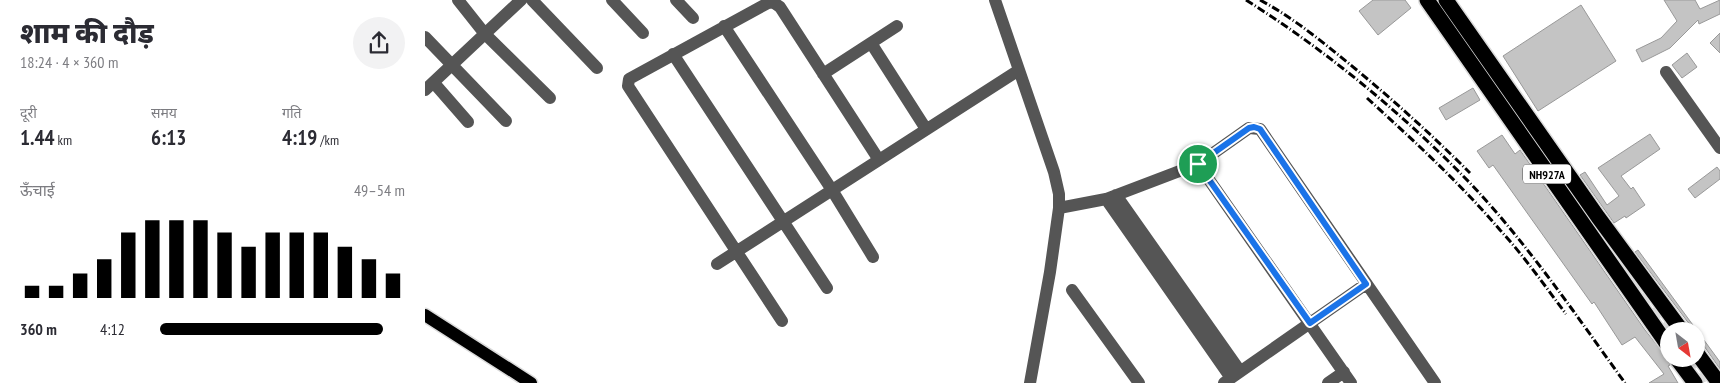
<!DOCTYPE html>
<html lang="hi">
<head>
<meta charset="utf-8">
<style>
	:root { --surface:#fff; --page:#f2f2f3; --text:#2b2b33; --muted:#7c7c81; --accent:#000 }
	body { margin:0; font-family:"PT Sans Narrow","Noto Sans Devanagari",sans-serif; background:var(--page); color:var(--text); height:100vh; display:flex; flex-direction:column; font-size:19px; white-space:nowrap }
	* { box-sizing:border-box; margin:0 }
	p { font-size:16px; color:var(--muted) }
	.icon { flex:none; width:28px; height:28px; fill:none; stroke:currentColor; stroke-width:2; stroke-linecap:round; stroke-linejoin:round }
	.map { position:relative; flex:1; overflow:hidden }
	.side { display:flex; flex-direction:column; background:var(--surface); width:425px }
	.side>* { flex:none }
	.needle { width:32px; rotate:149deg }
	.buttons { position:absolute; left:1235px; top:322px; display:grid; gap:10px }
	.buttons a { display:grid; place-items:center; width:45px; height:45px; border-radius:50%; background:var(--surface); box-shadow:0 1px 4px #0004; font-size:25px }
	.pin { position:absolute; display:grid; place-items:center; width:42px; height:42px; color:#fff; margin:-21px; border:2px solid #fff; border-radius:50%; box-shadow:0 1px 5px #0007 }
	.round { display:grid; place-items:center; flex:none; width:52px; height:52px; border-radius:26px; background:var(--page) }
	.head { display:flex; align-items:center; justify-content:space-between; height:85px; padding:0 20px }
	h1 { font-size:28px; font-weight:800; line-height:38px }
	.figures { display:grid; grid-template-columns:repeat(3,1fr); gap:8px; height:85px; padding:5px 20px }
	.figures div { display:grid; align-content:center }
	.figures b { font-size:21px; font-weight:800 }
	.figures small { font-size:14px; font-weight:400 }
	.figures p { font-size:14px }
	.chart { height:140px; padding:10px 20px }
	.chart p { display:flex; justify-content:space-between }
	.chart svg { width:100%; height:90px; margin-top:5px; stroke:var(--accent); stroke-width:6 }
	ul { padding:0 20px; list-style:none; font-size:16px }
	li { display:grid; grid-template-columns:80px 60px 1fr; align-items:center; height:38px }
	li i { height:12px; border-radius:6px; background:var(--accent) }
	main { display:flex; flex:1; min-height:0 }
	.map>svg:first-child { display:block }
	.building { fill:#c4c4c4; stroke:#999 }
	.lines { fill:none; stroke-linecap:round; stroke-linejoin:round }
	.major-tunnel { stroke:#d9d9d9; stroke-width:12; stroke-dasharray:12 6; stroke-linecap:butt }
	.major-casing { stroke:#dbdbdb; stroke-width:15 }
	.highway-casing { stroke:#dbdbdb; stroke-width:18 }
	.minor { stroke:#555; stroke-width:12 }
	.major { stroke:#000; stroke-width:12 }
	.highway { stroke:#000; stroke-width:15 }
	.rail { stroke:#000; stroke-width:3; stroke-dasharray:8 2.5 1 2.5; stroke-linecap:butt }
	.route-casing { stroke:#fff; stroke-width:10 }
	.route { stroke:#1a73e8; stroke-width:6 }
	.labels { text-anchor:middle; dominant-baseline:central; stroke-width:4; stroke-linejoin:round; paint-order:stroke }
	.shield { fill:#fff; stroke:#4c4c4c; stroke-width:1 }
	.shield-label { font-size:12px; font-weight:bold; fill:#000 }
</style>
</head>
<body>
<main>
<section class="side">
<div class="head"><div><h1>शाम की दौड़</h1><p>18:24 · 4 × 360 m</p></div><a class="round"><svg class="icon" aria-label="share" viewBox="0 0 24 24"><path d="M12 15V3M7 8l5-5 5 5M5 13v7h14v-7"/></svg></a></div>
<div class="figures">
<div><p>दूरी</p><b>1.44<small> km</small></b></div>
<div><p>समय</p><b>6:13</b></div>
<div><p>गति</p><b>4:19<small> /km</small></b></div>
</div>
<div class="chart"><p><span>ऊँचाई</span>49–54 m</p>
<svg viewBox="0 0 160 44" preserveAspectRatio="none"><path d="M5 44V38M15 44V38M25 44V32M35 44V25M45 44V12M55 44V6M65 44V6M75 44V6M85 44V12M95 44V19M105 44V12M115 44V12M125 44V12M135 44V19M145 44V25M155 44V32"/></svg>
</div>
<ul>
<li><b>360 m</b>4:12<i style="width:91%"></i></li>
</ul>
</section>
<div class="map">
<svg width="1295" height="383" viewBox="0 0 1295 383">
	<rect width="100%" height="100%" fill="#fff"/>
	<path class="building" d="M948 0H980L986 8 953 35 934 11Z
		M1239 0H1270L1275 9 1295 0V14L1274 24 1273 20 1245 48 1217 62 1211 50 1236 38 1252 21Z
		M1156 5 1191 61 1113 111 1078 56Z
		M1295 33V53L1285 43Z
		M1262 53 1272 67 1257 78 1247 65Z
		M1048 88 1055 100 1021 120 1014 108Z
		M1225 134 1235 149 1196 176 1206 189 1208 187 1220 205 1201 218 1200 216 1189 223 1155 175 1160 172 1182 205 1194 196 1173 168Z
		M1077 135 1090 154 1095 150 1220 330 1243 359 1245 365 1243 366 1253 383H1224L1239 374 1210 337 1197 345 1169 302 1167 304 1068 165 1064 168 1052 151Z
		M1292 167 1295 171V179L1270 198 1263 189Z
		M1213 250 1295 362V369L1279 346 1271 343V331H1266L1265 325 1210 252Z"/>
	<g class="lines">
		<path class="major-tunnel" d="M1202 284 1216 293 1245 331
			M1263 359 1273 373 1275 383"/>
		<g class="major-casing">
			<path id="major" d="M0 315 106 383"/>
		</g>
		<g class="highway-casing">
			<path id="highway" d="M1002 0 1244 347
				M1021 0 1173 217 1257 331
				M1271 352 1294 383
				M1252 359 1270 383"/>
		</g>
		<path class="minor" d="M33 0 60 34 125 98
			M107 0 172 68
			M187 0 218 33
			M251 0 268 18
			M570 0 629 172 634 194V208L625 272 605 383
			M299 26 407 190 448 257
			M0 37 81 121
			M446 43 501 129
			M248 54 402 288
			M1241 72 1295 148
			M398 74 472 26
			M9 83 43 122
			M0 90 96 0
			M773 164 926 383
			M691 195 815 371
			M681 199 806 378
			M634 208 681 199 773 164 824 128 835 129 1010 383
			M292 264 594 70
			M647 290 714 383
			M357 321 203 86 204 79 343 3 348 2 355 7 454 160
			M799 383 941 284
			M903 383 919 372"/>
		<use href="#major" class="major"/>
		<use href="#highway" class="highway"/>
		<path class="rail" d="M821 0C902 51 978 114 1044 182 1102 243 1151 315 1200 383
			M835 0C867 17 895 40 922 62 965 97 1006 134 1045 173
			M942 98C988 140 1034 182 1075 230 1099 256 1120 286 1141 314"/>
	</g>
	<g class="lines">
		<g class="route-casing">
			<path id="route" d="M829 127 835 129 941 284 885 323 773 164 824 128Z"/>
		</g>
		<use href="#route" class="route"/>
	</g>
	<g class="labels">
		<rect class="shield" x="1098" y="164.5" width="48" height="19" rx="4"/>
		<g class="shield-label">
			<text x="1122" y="174">NH927A</text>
		</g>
	</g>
</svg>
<div class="buttons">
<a><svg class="needle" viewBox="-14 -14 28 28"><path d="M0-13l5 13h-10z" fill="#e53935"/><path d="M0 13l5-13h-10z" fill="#7c7c81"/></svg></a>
</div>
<div class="pin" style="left:773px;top:164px;background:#1e9e55"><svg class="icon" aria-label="arrive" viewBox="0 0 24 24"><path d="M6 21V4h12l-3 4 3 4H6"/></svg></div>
</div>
</main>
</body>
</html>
